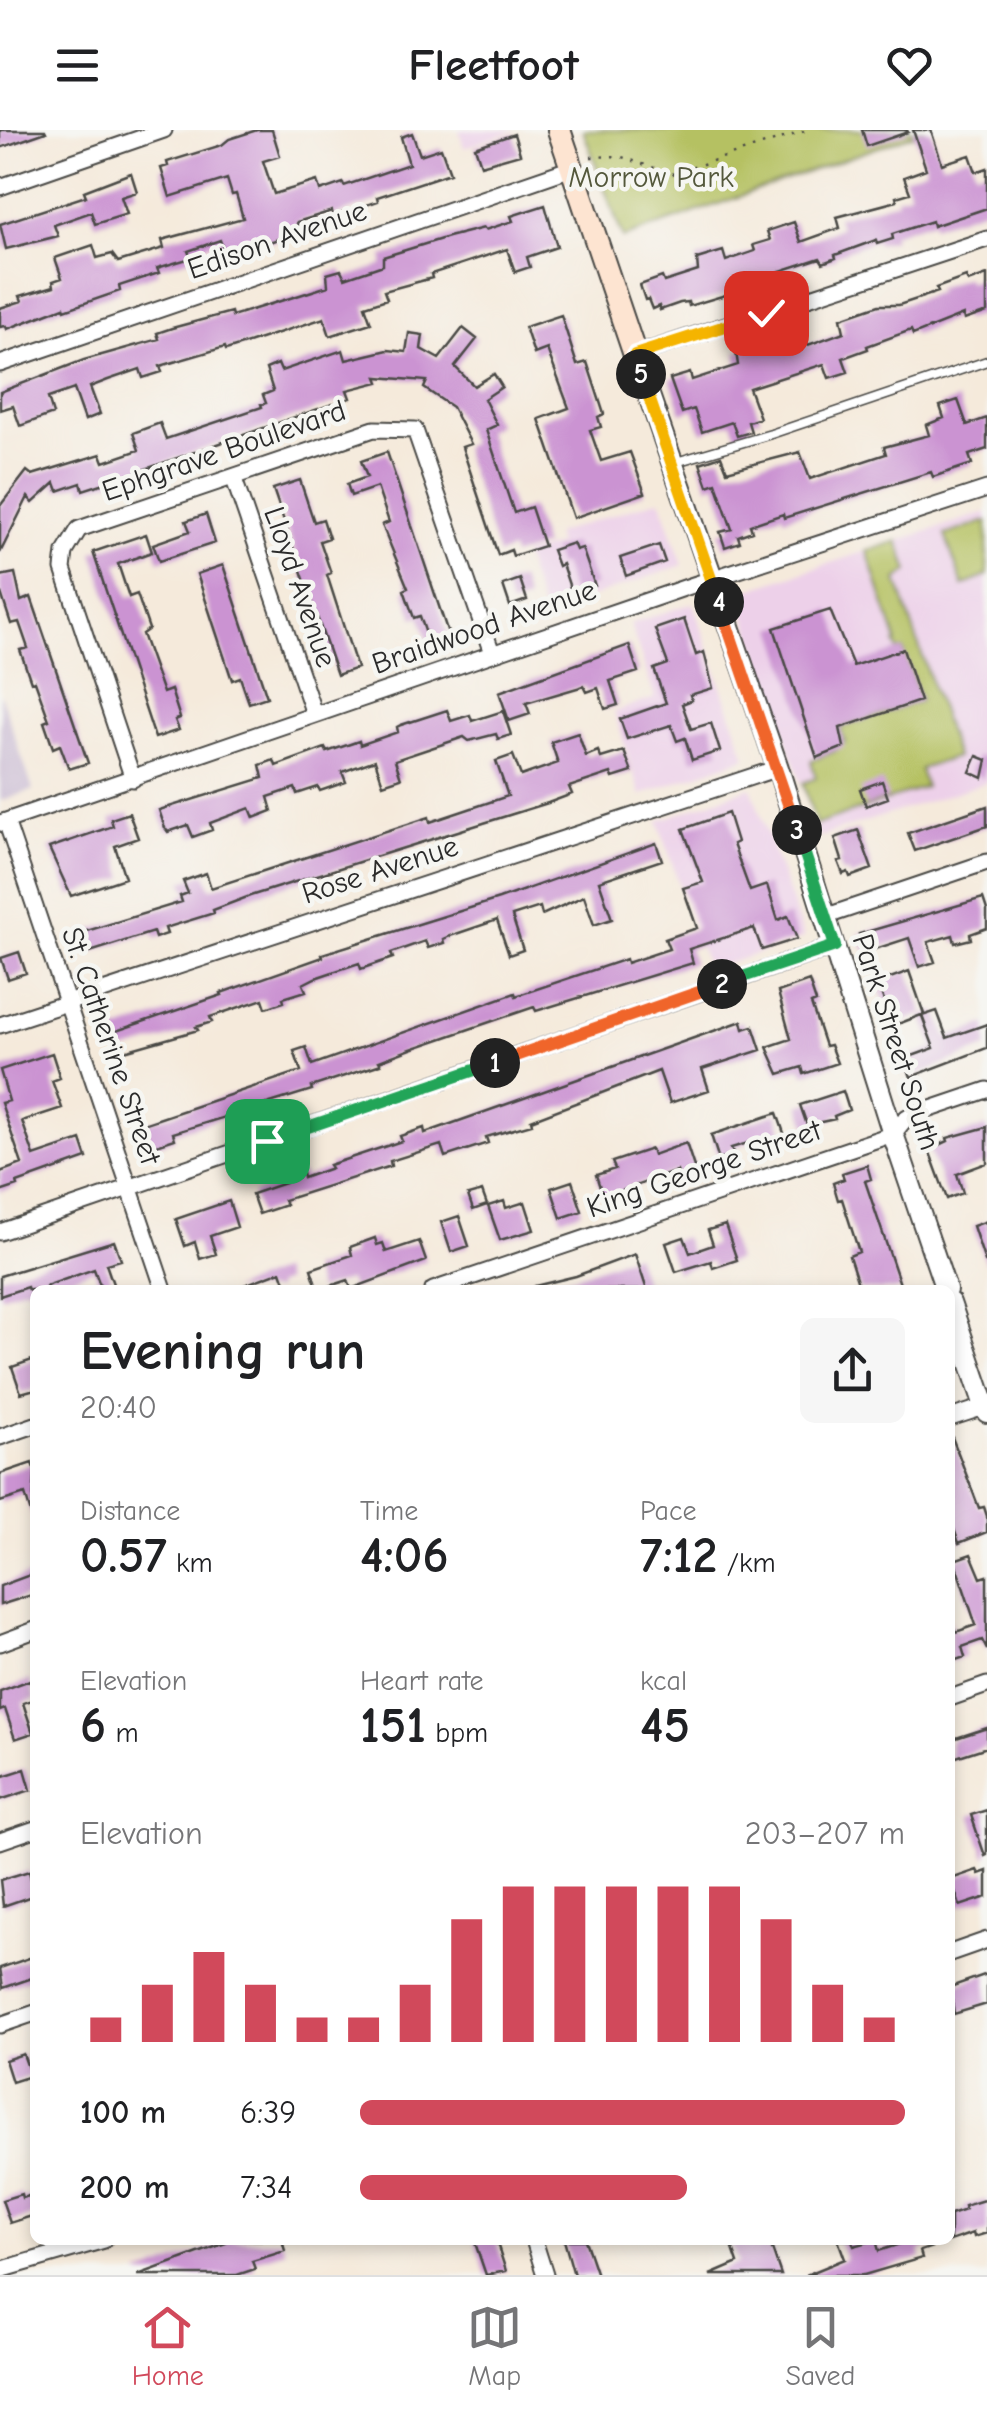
<!DOCTYPE html>
<html lang="en">
<head>
<meta charset="utf-8">
<style>
	:root { --surface:#fff; --page:#f6f6f6; --text:#202124; --muted:#757577; --line:#e0e0e0; --accent:#d1495b }
	body { margin:0; font-family:"Comic Neue",sans-serif; background:var(--page); color:var(--text); height:100vh; display:flex; flex-direction:column; font-size:38px; white-space:nowrap }
	* { box-sizing:border-box; margin:0 }
	p { font-size:32px; color:var(--muted) }
	.icon { flex:none; width:55px; height:55px; fill:none; stroke:currentColor; stroke-width:2; stroke-linecap:round; stroke-linejoin:round }
	.map { position:relative; flex:1; overflow:hidden }
	.side { position:absolute; left:30px; top:1155px; width:925px; height:960px; display:flex; flex-direction:column; background:var(--surface); border-radius:15px; box-shadow:0 5px 15px #0003 }
	.side>* { flex:none }
	.pin { position:absolute; display:grid; place-items:center; width:85px; height:85px; color:#fff; margin:-42px; border-radius:20px; box-shadow:0 5px 15px #0006 }
	.km { position:absolute; width:50px; height:50px; margin:-25px; border-radius:50%; background:#222; color:#fff; font-size:28px; line-height:50px; text-align:center }
	.round { display:grid; place-items:center; flex:none; width:105px; height:105px; border-radius:15px; background:var(--page) }
	.head { display:flex; align-items:center; justify-content:space-between; height:170px; padding:0 50px }
	h1 { font-size:55px; font-weight:700; line-height:75px }
	.figures { display:grid; grid-template-columns:repeat(3,1fr); gap:15px; height:170px; padding:10px 50px }
	.figures div { display:grid; align-content:center }
	.figures b { font-size:50px; font-weight:700 }
	.figures small { font-size:28px; font-weight:400 }
	.figures p { font-size:28px }
	.chart { height:280px; padding:20px 50px }
	.chart p { display:flex; justify-content:space-between }
	.chart svg { width:100%; height:180px; margin-top:10px; stroke:var(--accent); stroke-width:6 }
	ul { padding:0 50px; list-style:none; font-size:32px }
	li { display:grid; grid-template-columns:160px 120px 1fr; align-items:center; height:75px }
	li i { height:25px; border-radius:12px; background:var(--accent) }
	header { display:flex; justify-content:space-between; align-items:center; height:130px; padding:0 50px; background:var(--surface); font-size:45px; font-weight:700 }
	.dock { display:flex; justify-content:space-around; align-items:center; height:140px; border-top:2px solid var(--line); background:var(--surface); font-size:28px; color:var(--muted) }
	.dock a { display:grid; justify-items:center; gap:5px }
	.dock .selected { color:var(--accent) }
	.map>svg:first-child { display:block }
	.built { fill:#edd0e9 }
	.industrial { fill:#ccbed4 }
	.green { fill:#b5c162; stroke:#707646; stroke-width:2.5 }
	.building { fill:#cb93d2 }
	.lines { fill:none; stroke-linecap:round; stroke-linejoin:round }
	.service-casing { stroke:#494845; stroke-width:11 }
	.minor-casing { stroke:#494845; stroke-width:19 }
	.tertiary-casing { stroke:#494845; stroke-width:24 }
	.secondary-casing { stroke:#494845; stroke-width:26 }
	.path { stroke:#494845; stroke-width:2.5; stroke-dasharray:2.5 8; stroke-linecap:butt }
	.service { stroke:#fff; stroke-width:8 }
	.minor { stroke:#fff; stroke-width:15 }
	.tertiary { stroke:#fff; stroke-width:20 }
	.secondary { stroke:#fde4d1; stroke-width:22 }
	.split-1-casing { stroke:#fff; stroke-width:20 }
	.split-2-casing { stroke:#fff; stroke-width:20 }
	.split-3-casing { stroke:#fff; stroke-width:20 }
	.split-4-casing { stroke:#fff; stroke-width:20 }
	.split-5-casing { stroke:#fff; stroke-width:20 }
	.split-6-casing { stroke:#fff; stroke-width:20 }
	.split-1 { stroke:#22a559; stroke-width:12 }
	.split-2 { stroke:#f0652b; stroke-width:12 }
	.split-3 { stroke:#22a559; stroke-width:12 }
	.split-4 { stroke:#f0652b; stroke-width:12 }
	.split-5 { stroke:#f5b400; stroke-width:12 }
	.split-6 { stroke:#f5b400; stroke-width:12 }
	.labels { text-anchor:middle; dominant-baseline:central; stroke-width:9; stroke-linejoin:round; paint-order:stroke }
	.park-label { font-size:30px; fill:#54583c; stroke:#f6f6f2 }
	.street-label { font-size:30px; fill:#2b2b2b; stroke:#f6f6f2 }
</style>
</head>
<body>
<header><svg class="icon" aria-label="menu" viewBox="0 0 24 24"><path d="M4 6h16M4 12h16M4 18h16"/></svg>Fleetfoot<svg class="icon" aria-label="heart" viewBox="0 0 24 24"><path d="M12 20l-8-8c-3-5 5-10 8-4 3-6 11-1 8 4z"/></svg></header>
<div class="map">
<svg width="987" height="2145" viewBox="0 0 987 2145">
	<rect width="100%" height="100%" fill="#f6f6f2"/>
	<filter id="ink" filterUnits="userSpaceOnUse"><feTurbulence type="fractalNoise" baseFrequency=".01" numOctaves="2"/><feDisplacementMap in="SourceGraphic" scale="20" xChannelSelector="R" yChannelSelector="G"/><feConvolveMatrix kernelMatrix="1 2 1 2 8 2 1 2 1" color-interpolation-filters="sRGB"/></filter>
	<filter id="wash" filterUnits="userSpaceOnUse"><feTurbulence type="fractalNoise" baseFrequency=".0048" numOctaves="4" result="noise"/><feDisplacementMap in="SourceGraphic" scale="40" xChannelSelector="R" yChannelSelector="G"/><feGaussianBlur stdDeviation="2.25" result="paint"/><feColorMatrix in="noise" values="0 0 0 0 0 0 0 0 0 0 0 0 0 0 0 0 0 1.4 0 .05"/><feComposite in="paint" operator="in"/></filter>
	<g filter="url(#wash)">
		<rect width="100%" height="100%" fill="#f5eadb"/>
		<path class="built" d="M459 0H515L464 18Z
			M660 369 683 435 543 484 523 425 558 415 555 404Z
			M987 382V652L819 707 738 463Z
			M693 473 746 627 641 665 614 582 655 568 630 494Z
			M751 657 804 808 708 840 658 691Z"/>
		<path class="industrial" d="M0 563 33 660 0 671Z"/>
		<path class="green" d="M583 0H926L623 108Z
			M987 391V446L963 456 945 405Z
			M898 411 909 441 897 450 956 627 920 639 925 657 816 695 803 653 816 648 811 631 834 622 845 612 840 598 920 571 903 520 898 521 895 513 897 512 867 421Z"/>
		<g id="blocks">
			<path class="building" d="M0 0H45L46 2 0 18Z
				M257 0H272L280 26 263 31 274 64 317 51 320 61 343 53 344 56 409 34 401 7 412 3 420 25 441 18 450 43 377 67 378 71 340 84 333 86 332 81 297 92 298 103 253 117 251 112 224 121 220 110 188 121 191 128 157 138 159 143 119 156 120 161 65 180 64 177 7 199 6 196 0 197V178L22 171 20 166 54 156 53 151 62 148 55 128 93 115 97 128 112 124 118 132 164 118 162 110 243 88 236 64 232 65 227 49 170 67 161 38 168 36 167 32 222 15 229 9Z
				M862 0H907L908 2 867 16Z
				M913 0H931L942 34 970 25 976 42 987 38V78L933 96 932 91 892 104 893 109 877 114 876 110 835 125 836 128 823 133 820 128 780 141 782 148 689 176 688 172 680 173 660 180 659 176 652 179 648 169 645 170 640 155 662 147 664 152 698 141 697 129 723 121 726 131 755 121 753 115 770 110 767 101 794 92 801 112 840 98 837 87 897 71 896 67 910 63 904 47 926 39Z
				M514 4 520 24 481 35 475 17Z
				M131 43 137 62 121 67 127 84 95 94 91 82 54 95 58 106 6 119 0 94 86 66 84 61Z
				M545 75 557 117 527 127 530 137 515 142 507 119 431 144 432 148 384 161 387 169 365 176 371 193 342 202 330 206 324 188 242 215 226 220 225 217 160 236 162 242 143 248 140 239 108 250 90 257 100 284 85 290 74 259 48 268 53 284 20 296 13 276 0 280V262L84 230 159 209 157 203 172 198 231 182 232 186 300 165 328 156 327 144 341 140 345 148 383 135V127L448 107 484 98 485 100 513 91 511 86Z
				M987 145V182L964 190 963 185 913 205 911 200 867 216 868 219 843 228 848 242 829 248 824 234 749 258 760 288 748 292 751 302 737 306 732 292 702 302 694 279 682 283 670 249 690 243 692 250 738 235 736 222 801 201 808 215 844 202 841 188 879 175H899L938 162 936 158 966 147 968 152Z
				M561 185 577 235 587 232 604 284 598 287 601 297 590 300 601 331 630 322 645 363 573 388 539 289 569 278 547 219 534 224 525 197Z
				M463 198 477 209 455 237 474 256 494 244 502 257 484 269 497 295 486 300 514 383 531 377 544 416 513 426 511 420 498 425 462 317 471 314 452 277 424 258 427 251 377 247 379 252 347 260 350 268 114 350 83 360 81 353 58 361 55 353 33 373 28 367 0 423V376L27 341 32 345 101 324 104 332 139 320 133 303 160 293 166 309 262 277 261 274 266 273 263 265 273 261 266 239 278 234 281 241 343 220 346 230 388 220 406 222 409 203 423 205 421 219 439 229Z
				M958 270 967 295 987 288V319L969 325 972 334 933 347 931 342 784 388 783 384 750 395 752 401 738 406 740 412 725 417 720 402 732 399 716 353 708 356 700 333 721 326 727 341 800 322 810 349 886 324 884 317 929 305 926 295 944 288 940 276Z
				M387 322 449 506 429 513 420 486 414 488 404 460 408 458 382 395 389 392 377 357 351 366 347 354 367 347 361 331Z
				M300 350 314 392 323 389 329 408 320 411 331 443 327 445 357 538 337 545 273 359Z
				M206 384 215 413 159 431 153 414 190 401 186 391Z
				M146 404 152 422 118 434 129 467 137 464 149 499 142 504 163 563 171 560 180 588 175 590 179 600 155 608 93 422Z
				M573 413 576 420 582 418 595 456 572 464 562 434 558 436 552 420Z
				M659 415 665 432 626 446 620 428Z
				M223 435 267 567 249 573 240 547 232 550 197 444Z
				M15 443 21 471 31 467 88 633 69 639 60 615 53 618 44 592 49 590 35 551 31 552 20 520 28 518 19 492 11 494 0 460V446Z
				M520 449 527 470 510 476 503 455Z
				M830 480 853 536 903 519 920 571 840 598 844 617 817 628 774 498Z
				M684 489 696 525 704 522 713 558 690 565 692 570 682 574 691 599 711 593 720 621 692 630 685 608 677 611 671 595 627 609 620 589 666 573 654 539 668 534 655 499Z
				M629 515 638 542 610 551 618 575 605 579 598 558 587 562 584 556 526 573 530 584 509 591 499 562Z
				M447 580 451 591 470 585 472 591 503 581 511 605 498 609 496 604 469 611 464 607 395 630 401 648 383 654 375 630 342 642 346 652 320 661 318 657 297 664 295 658 268 667 272 681 254 688 250 678 210 693 212 700 193 707 188 695 168 702 165 698 159 680 263 648 260 635 274 630 276 636 325 618 327 622 359 611 360 615 398 602 397 597 401 595Z
				M578 603 586 626 598 621 601 628 624 621 632 642 613 648 611 643 569 657 572 664 548 673 250 766 213 780 214 783 165 798 167 804 155 808 153 802 87 823 80 803 182 772 180 766 188 763 183 751 206 743 211 758 429 687 430 692 508 666 496 631 513 625 521 646 558 633 551 612Z
				M977 626 987 630 983 648 970 642Z
				M882 651 888 668 866 676 860 659Z
				M987 676V696L915 721 908 703Z
				M129 683 138 708 115 716 125 748 71 766 49 718 113 696 111 689Z
				M728 683 737 712 733 714 750 761 767 755 778 790 788 786 797 809 762 820 754 798 689 819 693 833 536 881 534 877 411 919 379 931 381 934 311 957 312 960 173 1003 175 1009 151 1017 143 994 301 941 294 921 306 917 312 935 515 863 516 866 626 829 627 833 669 819 665 809 697 798 683 758 703 752 683 699Z
				M858 700 872 739 850 747 848 742 843 744 838 731 842 730 835 708Z
				M656 713 662 730 599 751 612 789 594 795 584 766 542 785 540 777 512 786 523 820 509 825 497 790 450 806 443 809 444 813 428 818 425 811 391 823 393 828 361 839 359 833 315 848 303 854 306 861 283 868 284 872 266 878 263 869 210 887 212 892 196 897 198 900 121 922 113 902 222 865 221 863 323 827 322 824 499 769Z
				M983 768 987 780V798L970 804 971 809 955 813 953 805 928 812 935 832 919 837 909 808 866 822 859 804Z
				M19 822 26 843 8 849 1 828Z
				M909 841 924 884 898 894 896 888 891 890 880 860 885 859 882 851Z
				M809 851 816 872 811 874 825 916 830 915 837 933 804 944 802 937 779 944 767 917 791 909 778 862Z
				M937 881 947 908 987 894V918L911 947 904 929 934 918 922 886Z
				M742 891 744 899 753 896 761 920 702 939 709 960 670 973 659 941 531 990 532 994 486 1007 488 1013 445 1027 441 1015 390 1031 391 1036 284 1070 286 1075 259 1084 252 1064 285 1053 284 1049 302 1043 303 1048 331 1038 329 1035 402 1011 400 1006 424 998 425 1003Z
				M52 923 60 948 52 951 62 978 22 991 34 1026 81 1010 87 1028 17 1053 18 1056 0 1062V1042L22 1034 1 973 9 971 0 940Z
				M843 961 849 980 834 986 835 989 807 995 800 975Z
				M777 983 785 1006 769 1011 768 1007 731 1018 734 1025 719 1030 711 1005Z
				M987 997V1033L957 1044 963 1063 947 1069 929 1020 948 1011 947 1008Z
				M686 1013 697 1046 681 1052 677 1041 621 1061 623 1067 605 1073 596 1045 615 1039 612 1032 651 1019 653 1025Z
				M867 1035 871 1049 865 1051 902 1160H860L849 1126 859 1122 842 1069 838 1070 833 1053 844 1049 842 1043Z
				M572 1051 582 1081 561 1088 551 1058Z
				M482 1061 487 1075 473 1080 468 1065Z
				M229 1071 237 1097 210 1106 216 1124 200 1129 195 1112 185 1116 176 1089Z
				M504 1071 506 1078 525 1072 534 1100 500 1110 488 1076Z
				M459 1086 469 1116 451 1122 441 1092Z
				M987 1091V1132H985L973 1096Z
				M725 1095 737 1130 713 1138 711 1131 676 1142 666 1113 684 1107 690 1123 713 1115 708 1100Z
				M375 1108 377 1115 383 1113 386 1122 419 1111 426 1131 351 1159 348 1150 318 1160 311 1139 352 1125 350 1117Z
				M114 1111 121 1130 106 1134 113 1154 101 1158 94 1139 46 1156 48 1160H28L27 1157 0 1166V1146Z
				M635 1124 647 1160H536L535 1156 576 1146Z
				M281 1141 285 1152 275 1156 276 1160H231Z
				M35 1229V1259L21 1263 12 1237Z
				M950 1302 979 1378 984 1377 987 1386V1402L959 1413 950 1388Z
				M32 1333 35 1341 32 1387 25 1364 0 1372V1344Z
				M971 1424 981 1448 987 1446V1520L982 1510 962 1517 965 1527 950 1532V1489L956 1502 976 1495 954 1430Z
				M35 1443V1464L0 1475V1456Z
				M30 1550 35 1569 23 1573 33 1603 15 1609 5 1579 0 1581V1561Z
				M987 1598V1617L950 1629V1610Z
				M25 1639 31 1660 0 1670V1647Z
				M987 1680V1725L985 1726 971 1685Z
				M977 1740 979 1744 987 1741V1767L960 1776 951 1749Z
				M29 1741 35 1765 3 1776 0 1750Z
				M35 1826V1847L3 1858 0 1838Z
				M987 1844V1874L954 1884 950 1857Z
				M23 1924 31 1946 12 1952 5 1930Z
				M21 2064 22 2068 35 2064V2085L10 2093 2 2070Z
				M987 2069V2103L974 2107 973 2103 950 2111V2085L965 2080 964 2076Z
				M225 2110H282L285 2121 252 2131 255 2139 237 2145H138L226 2113Z
				M474 2110H496L506 2141 486 2145Z
				M564 2110H585L597 2145H574Z
				M730 2110H769L781 2145H710L738 2133Z
				M838 2110H852L854 2116 876 2110 879 2121 912 2110 947 2112 920 2121 922 2128 864 2145H806L845 2129Z"/>
		</g>
	</g>
	<g filter="url(#ink)">
		<use href="#blocks" fill-opacity="0" stroke="#494845" stroke-width="2.5"/>
		<g class="lines">
			<g class="service-casing">
				<path id="service" d="M676 332 771 304 987 231"/>
			</g>
			<g class="minor-casing">
				<path id="minor" d="M0 57 164 0
					M635 225 987 109
					M0 234 572 38
					M234 349 314 584
					M133 649 63 439 65 422 79 399 374 299 415 300 492 523
					M6 691 164 1160
					M0 693 690 456 987 359
					M824 787 987 732
					M0 895 778 638
					M0 1102 835 816
					M433 1160 893 1004 907 987 987 960
					M950 1288 987 1276
					M0 1307 35 1295
					M0 1513 35 1500
					M950 1568 987 1555
					M0 1711 35 1699
					M950 1823 987 1810
					M0 1895 35 1883
					M534 2110 545 2145
					M0 2140 104 2110"/>
			</g>
			<g class="tertiary-casing">
				<path id="tertiary" d="M635 225 778 638 893 1004 946 1160
					M950 1173 987 1282"/>
			</g>
			<g class="secondary-casing">
				<path id="secondary" d="M559 0 635 225"/>
			</g>
			<path class="path" d="M591 27 619 26 672 44 808 0"/>
			<use href="#service" class="service"/>
			<use href="#minor" class="minor"/>
			<use href="#tertiary" class="tertiary"/>
			<use href="#secondary" class="secondary"/>
		</g>
	</g>
	<g class="lines" filter="url(#ink)">
		<g class="split-1-casing">
			<path id="split-1" d="M267 1011 495 933"/>
		</g>
		<g class="split-2-casing">
			<path id="split-2" d="M495 933 722 854"/>
		</g>
		<g class="split-3-casing">
			<path id="split-3" d="M722 854 835 816 797 700"/>
		</g>
		<g class="split-4-casing">
			<path id="split-4" d="M719 472 797 700"/>
		</g>
		<g class="split-5-casing">
			<path id="split-5" d="M641 244 719 472"/>
		</g>
		<g class="split-6-casing">
			<path id="split-6" d="M641 244 635 225 766 183"/>
		</g>
		<use href="#split-1" class="split-1"/>
		<use href="#split-2" class="split-2"/>
		<use href="#split-3" class="split-3"/>
		<use href="#split-4" class="split-4"/>
		<use href="#split-5" class="split-5"/>
		<use href="#split-6" class="split-6"/>
	</g>
	<g class="labels">
		<g class="park-label">
			<text x="651" y="47">Morrow Park</text>
		</g>
		<g class="street-label">
			<text transform="translate(277 110) rotate(-19)">Edison Avenue</text>
			<text transform="translate(224 321) rotate(-19)">Ephgrave Boulevard</text>
			<text transform="translate(300 457) rotate(71)">Lloyd Avenue</text>
			<text transform="translate(484 497) rotate(-19)">Braidwood Avenue</text>
			<text transform="translate(380 740) rotate(-18)">Rose Avenue</text>
			<text transform="translate(896 912) rotate(72)">Park Street South</text>
			<text transform="translate(111 916) rotate(71)">St. Catherine Street</text>
			<text transform="translate(704 1039) rotate(-19)">King George Street</text>
		</g>
	</g>
</svg>
<div class="pin" style="left:267px;top:1011px;background:#1e9e55"><svg class="icon" aria-label="arrive" viewBox="0 0 24 24"><path d="M6 21V4h12l-3 4 3 4H6"/></svg></div>
<div class="pin" style="left:766px;top:183px;background:#d93025"><svg class="icon" aria-label="check" viewBox="0 0 24 24"><path d="M5 12l5 5 9-10"/></svg></div>
<b class="km" style="left:495px;top:933px">1</b>
<b class="km" style="left:722px;top:854px">2</b>
<b class="km" style="left:797px;top:700px">3</b>
<b class="km" style="left:719px;top:472px">4</b>
<b class="km" style="left:641px;top:244px">5</b>
<section class="side">
<div class="head"><div><h1>Evening run</h1><p>20:40</p></div><a class="round"><svg class="icon" aria-label="share" viewBox="0 0 24 24"><path d="M12 15V3M7 8l5-5 5 5M5 13v7h14v-7"/></svg></a></div>
<div class="figures">
<div><p>Distance</p><b>0.57<small> km</small></b></div>
<div><p>Time</p><b>4:06</b></div>
<div><p>Pace</p><b>7:12<small> /km</small></b></div>
</div>
<div class="figures">
<div><p>Elevation</p><b>6<small> m</small></b></div>
<div><p>Heart rate</p><b>151<small> bpm</small></b></div>
<div><p>kcal</p><b>45</b></div>
</div>
<div class="chart"><p><span>Elevation</span>203–207 m</p>
<svg viewBox="0 0 160 44" preserveAspectRatio="none"><path d="M5 44V38M15 44V30M25 44V22M35 44V30M45 44V38M55 44V38M65 44V30M75 44V14M85 44V6M95 44V6M105 44V6M115 44V6M125 44V6M135 44V14M145 44V30M155 44V38"/></svg>
</div>
<ul>
<li><b>100 m</b>6:39<i style="width:100%"></i></li>
<li><b>200 m</b>7:34<i style="width:60%"></i></li>
</ul>
</section>
</div>
<nav class="dock">
<a class="selected"><svg class="icon" aria-label="home" viewBox="0 0 24 24"><path d="M3 11l9-7 9 7M6 9v11h12V9"/></svg>Home</a>
<a><svg class="icon" aria-label="map" viewBox="0 0 24 24"><path d="M3 6l6-2 6 2 6-2v14l-6 2-6-2-6 2zM9 4v14M15 6v14"/></svg>Map</a>
<a><svg class="icon" aria-label="saved" viewBox="0 0 24 24"><path d="M7 4h10v16l-5-4-5 4z"/></svg>Saved</a>
</nav>
</body>
</html>
